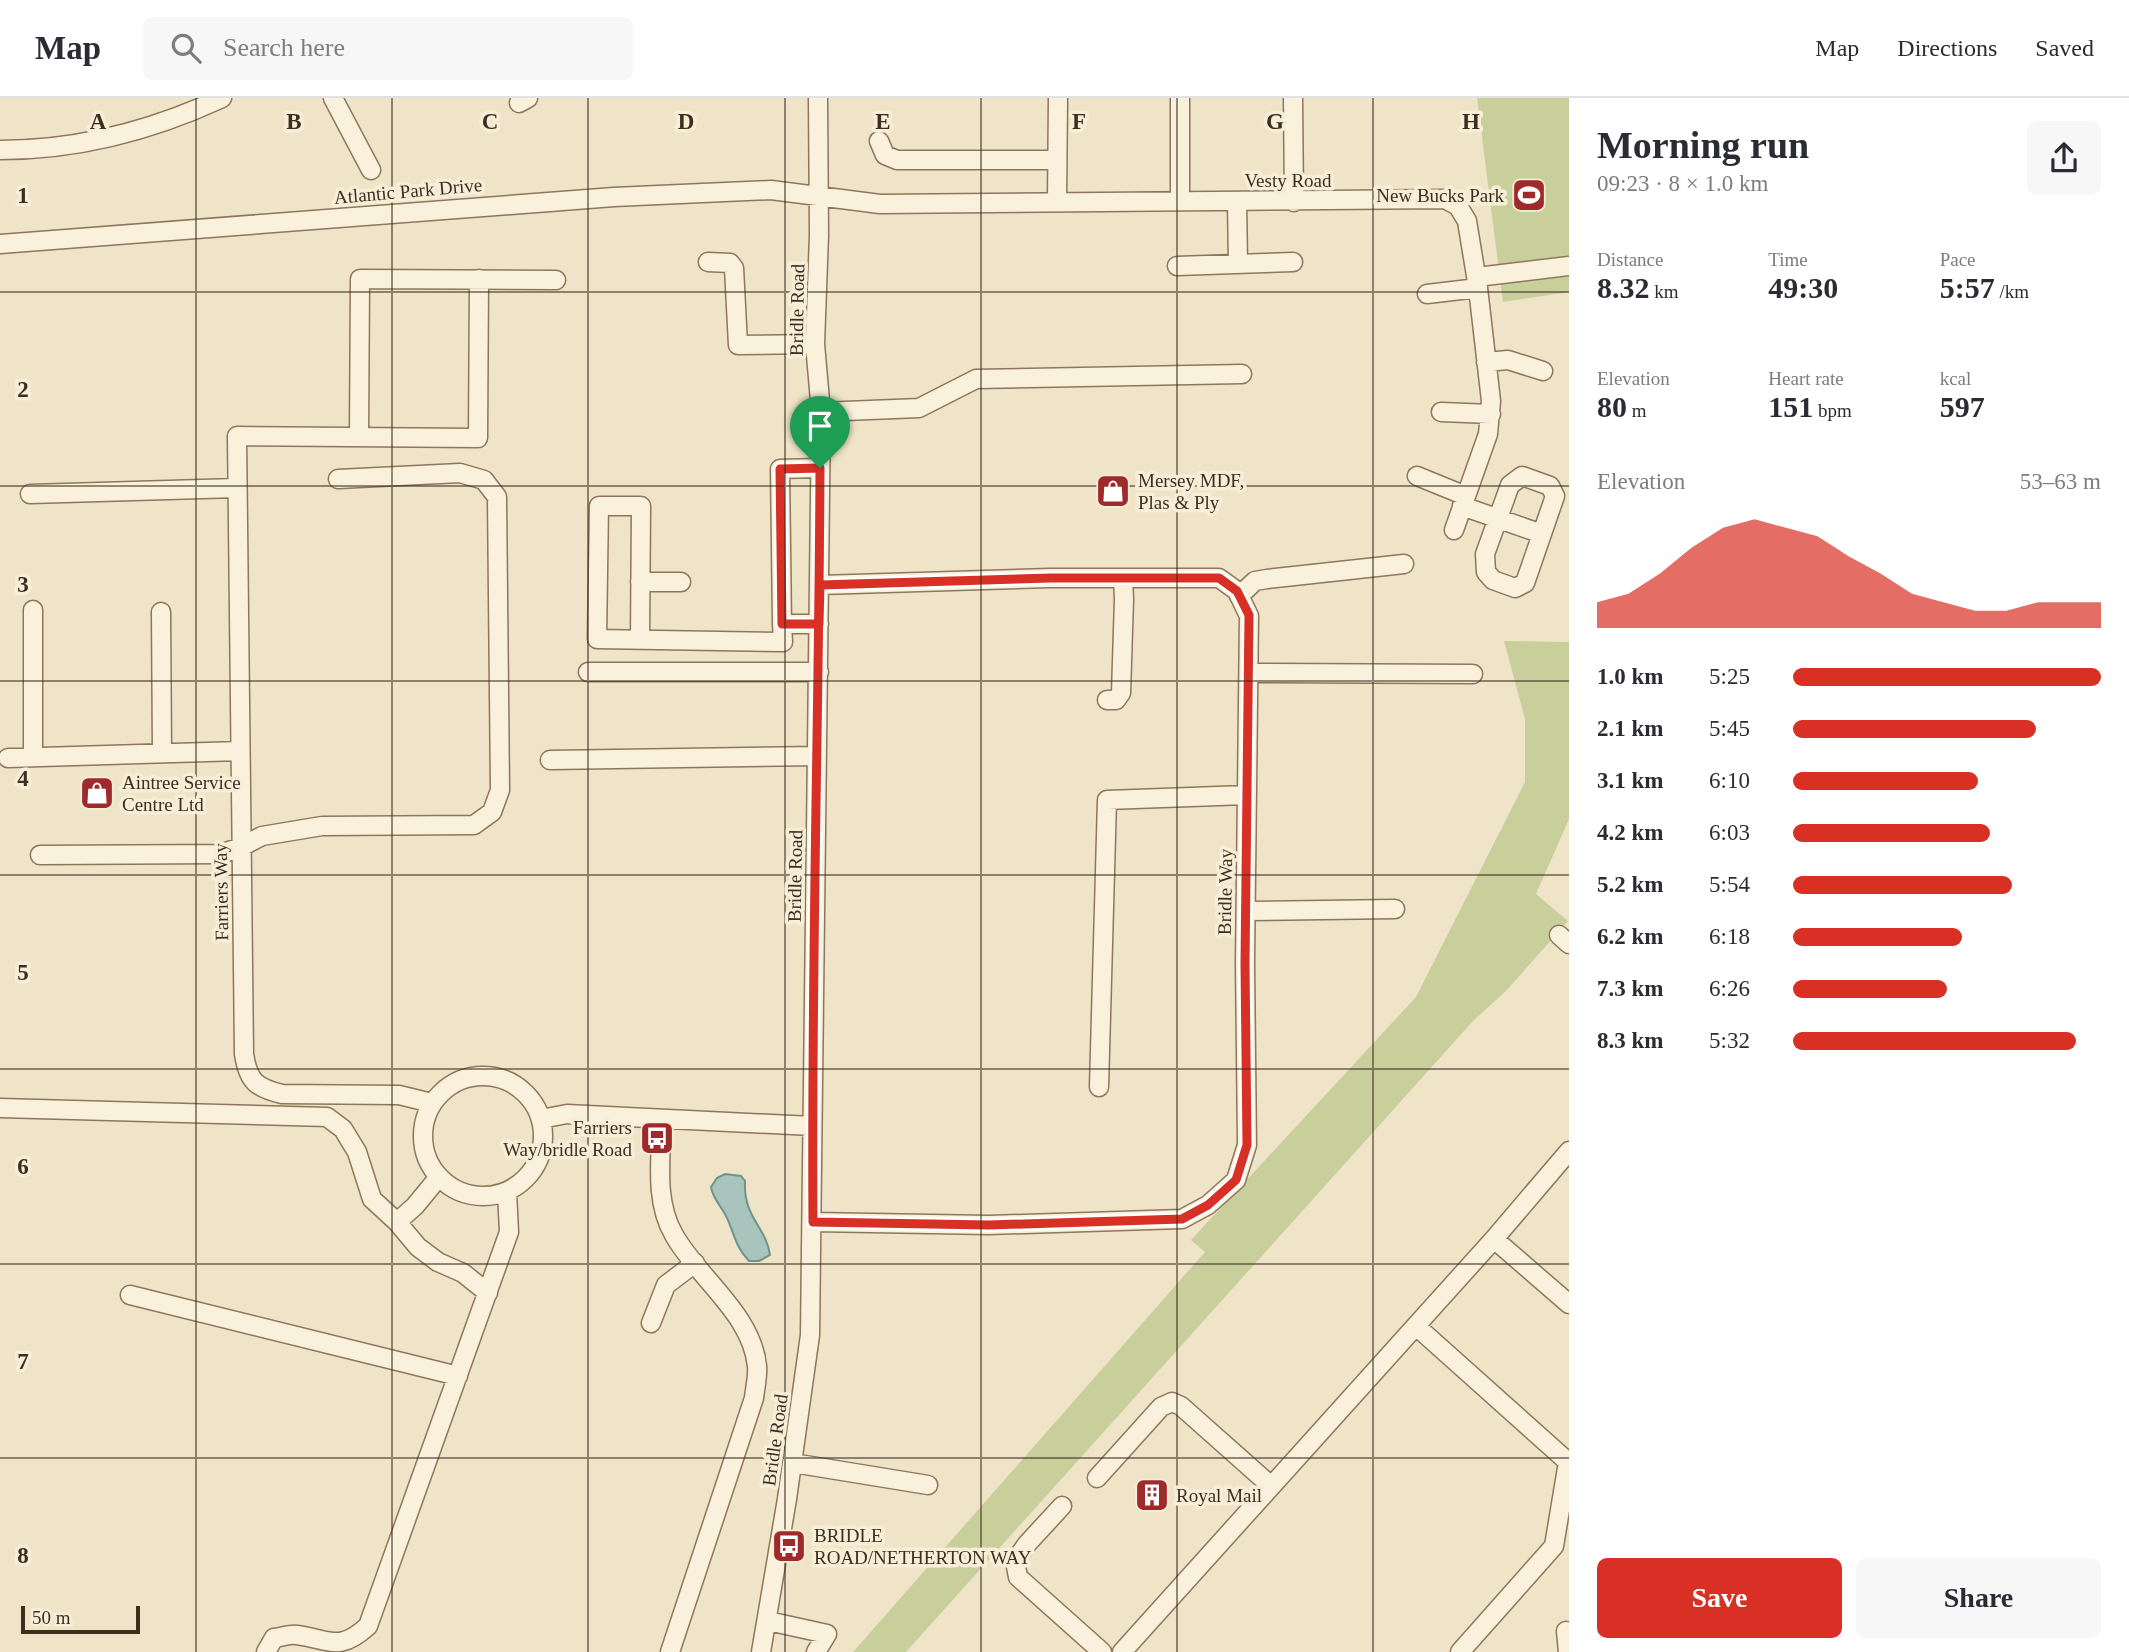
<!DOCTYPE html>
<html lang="en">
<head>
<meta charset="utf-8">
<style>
	:root { --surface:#fff; --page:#f7f7f7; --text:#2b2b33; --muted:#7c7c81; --line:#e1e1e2; --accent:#d93025 }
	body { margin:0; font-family:"Times New Roman",serif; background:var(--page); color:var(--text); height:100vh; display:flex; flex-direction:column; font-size:26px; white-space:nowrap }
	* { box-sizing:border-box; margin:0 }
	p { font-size:23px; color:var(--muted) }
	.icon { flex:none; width:38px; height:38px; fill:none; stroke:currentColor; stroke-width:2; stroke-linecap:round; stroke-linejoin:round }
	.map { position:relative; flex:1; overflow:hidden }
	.details { display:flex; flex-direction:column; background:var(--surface); width:560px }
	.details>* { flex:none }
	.scale { position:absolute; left:21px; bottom:18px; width:119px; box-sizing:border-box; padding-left:7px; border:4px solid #3d2e20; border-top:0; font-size:19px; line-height:24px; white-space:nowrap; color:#3d2e20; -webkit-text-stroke:5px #f7eed8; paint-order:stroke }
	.pin { position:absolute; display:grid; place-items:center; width:60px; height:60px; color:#fff; margin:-72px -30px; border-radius:50% 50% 50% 0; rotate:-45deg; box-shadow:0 0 7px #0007 }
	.pin .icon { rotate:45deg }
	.round { display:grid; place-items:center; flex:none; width:74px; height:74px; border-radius:10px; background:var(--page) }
	.summary { display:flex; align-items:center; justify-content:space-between; height:119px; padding:0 28px }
	h1 { font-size:38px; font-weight:700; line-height:52px }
	.figures { display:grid; grid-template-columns:repeat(3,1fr); gap:10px; height:119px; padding:7px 28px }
	.figures div { display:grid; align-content:center }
	.figures b { font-size:30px; font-weight:700 }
	.figures small { font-size:19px; font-weight:400 }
	.figures p { font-size:19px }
	.chart { height:196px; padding:14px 28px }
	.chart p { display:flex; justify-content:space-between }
	.chart svg { width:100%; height:126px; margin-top:7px; fill:var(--accent); opacity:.7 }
	.cta { display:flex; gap:14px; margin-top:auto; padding:14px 28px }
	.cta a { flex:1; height:80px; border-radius:10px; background:var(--accent); color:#fff; font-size:28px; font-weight:700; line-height:80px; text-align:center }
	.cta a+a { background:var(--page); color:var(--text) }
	ul { padding:0 28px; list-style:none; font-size:23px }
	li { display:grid; grid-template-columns:112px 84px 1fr; align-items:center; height:52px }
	li i { height:18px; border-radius:9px; background:var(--accent) }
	header { display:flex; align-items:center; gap:42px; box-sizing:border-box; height:98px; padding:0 35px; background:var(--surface); border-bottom:2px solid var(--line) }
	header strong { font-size:33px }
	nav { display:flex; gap:38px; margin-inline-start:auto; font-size:24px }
	.search { width:490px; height:63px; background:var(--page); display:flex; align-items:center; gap:18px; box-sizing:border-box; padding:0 24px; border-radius:10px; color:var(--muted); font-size:26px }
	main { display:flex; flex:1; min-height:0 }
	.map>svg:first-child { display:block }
	.green { fill:#c9cf9b }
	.water { fill:#a9c4bc; stroke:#6f938a; stroke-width:2 }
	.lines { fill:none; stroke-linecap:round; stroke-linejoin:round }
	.minor-casing { stroke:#8d765c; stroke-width:21 }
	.minor { stroke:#faf1dc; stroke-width:18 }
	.route-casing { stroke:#fff; stroke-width:14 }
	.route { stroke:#d93025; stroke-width:9 }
	.grid { fill:none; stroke:#3d2e20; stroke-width:2; stroke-opacity:0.55 }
	.labels { text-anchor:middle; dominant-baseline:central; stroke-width:7; stroke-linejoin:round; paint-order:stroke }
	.street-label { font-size:19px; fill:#3d2e20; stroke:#f7eed8 }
	.poi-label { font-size:19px; fill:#3d2e20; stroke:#f7eed8; text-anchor:start }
	.grid-label { font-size:23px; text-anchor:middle; font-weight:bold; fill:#3d2e20; stroke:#f7eed8; stroke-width:7; stroke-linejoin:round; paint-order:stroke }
</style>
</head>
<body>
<header>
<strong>Map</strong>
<div class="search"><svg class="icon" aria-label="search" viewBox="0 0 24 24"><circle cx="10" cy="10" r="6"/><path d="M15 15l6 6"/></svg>Search here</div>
<nav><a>Map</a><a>Directions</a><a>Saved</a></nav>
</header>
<main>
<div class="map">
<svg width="1569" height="1554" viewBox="0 0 1569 1554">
	<rect width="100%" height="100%" fill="#f0e4c8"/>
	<path class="green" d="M1477 0H1569V194L1503 204Z
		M1504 543 1569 544V721L1536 796 1568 823 1506 893 1473 923 906 1554H853L1205 1154 1191 1142 1416 899 1525 684V621Z"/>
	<path class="water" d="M725 1076 741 1078 745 1083C743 1120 766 1128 770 1157L759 1163H749C734 1147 735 1136 726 1118 721 1108 713 1101 711 1089L717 1080Z"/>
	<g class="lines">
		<g class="minor-casing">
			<path id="minor" d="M333 0 371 72
				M1180 0V103
				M1293 0 1294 104
				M519 5 528 0
				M879 43 885 57 897 62H1057
				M0 52C76 52 153 32 222 0
				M1237 103 1238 166
				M1057 104 1058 0
				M0 146 614 99 771 92 880 106 1445 101 1458 108 1467 123 1478 190 1491 303 1488 336 1454 432
				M708 164 730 165 734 170 738 247 815 246
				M1177 168 1293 164
				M1477 179 1569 168
				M1427 196 1478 190
				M1486 264 1508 262 1543 273
				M821 314 919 310 976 281 1242 276
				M1441 314 1491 316
				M359 338 360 181 556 182
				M1417 378 1466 398
				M1522 378 1550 388 1555 398 1525 485 1515 490 1493 482 1486 474 1485 456 1510 387Z
				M30 396 237 390
				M1462 408 1542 436
				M640 484H681
				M1239 498 1255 483 1267 481 1404 466
				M33 512V659
				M161 514 162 655
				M819 526H782L780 371 820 370
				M640 542 641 408H599L597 541 783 544 782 526
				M588 574H819
				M1249 575 1473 576
				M1107 602H1116L1121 595 1124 501 1123 482
				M8 660 240 653
				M550 662 817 658
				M40 757 220 756 241 749 262 738 322 728 474 727 492 714 500 692 497 399 484 382 460 375 338 381
				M1246 813 1395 811
				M1559 837 1569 846
				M423 1038a60 60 0 1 1 120 0a60 60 0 1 1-120 0Z
				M1099 989 1107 702 1246 697
				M432 1005 399 997 282 996C256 990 248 983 244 956L237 338 478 340 479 181
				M0 1010 327 1019 343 1031 357 1054 372 1101 397 1124 418 1149 438 1164 463 1175 488 1195
				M541 1021 567 1016 812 1028
				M662 1021C661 1059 654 1103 674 1137 698 1180 752 1216 757 1268 758 1278 755 1290 754 1300L670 1554
				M397 1124 415 1108 438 1080
				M813 1124 989 1127 1182 1121 1208 1107 1236 1082 1247 1047 1245 865 1249 518 1237 493 1219 480H1050L820 487
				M1494 1141 1569 1206
				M130 1197 458 1278
				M651 1225 666 1187 695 1165
				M1416 1228 1568 1364 1554 1448 1460 1554
				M793 1365 928 1387
				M1097 1380 1161 1309 1172 1304 1181 1308 1271 1388
				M1062 1408 1027 1446 1015 1463 1018 1479 1102 1554
				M768 1523 827 1536 816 1554
				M1566 1533 1568 1554
				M266 1554 274 1540C282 1539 290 1536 297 1537 332 1542 339 1554 368 1528L509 1134 507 1094
				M761 1554 787 1401 810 1237 821 314 815 246 819 137 818 0
				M1122 1554 1494 1141 1569 1053"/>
		</g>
		<use href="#minor" class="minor"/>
	</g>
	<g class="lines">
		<g class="route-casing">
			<path id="route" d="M820 370C819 621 811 873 813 1124L989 1127 1182 1121 1208 1107 1236 1082 1247 1047 1245 865 1249 517 1237 493 1219 480H1051L820 487 819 526H782L780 371 820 370"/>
		</g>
		<use href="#route" class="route"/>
	</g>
	<path class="grid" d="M196 0V1554M392 0V1554M588 0V1554M785 0V1554M981 0V1554M1177 0V1554M1373 0V1554M0 194H1569M0 388H1569M0 583H1569M0 777H1569M0 971H1569M0 1166H1569M0 1360H1569"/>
	<defs>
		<g id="stadium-square" transform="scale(1.75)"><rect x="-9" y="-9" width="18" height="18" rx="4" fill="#9e2a2b" stroke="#f7eed8"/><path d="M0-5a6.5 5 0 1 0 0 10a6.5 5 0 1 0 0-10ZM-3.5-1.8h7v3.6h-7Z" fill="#fff"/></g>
		<g id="shop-square" transform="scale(1.75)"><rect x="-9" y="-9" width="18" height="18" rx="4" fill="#9e2a2b" stroke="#f7eed8"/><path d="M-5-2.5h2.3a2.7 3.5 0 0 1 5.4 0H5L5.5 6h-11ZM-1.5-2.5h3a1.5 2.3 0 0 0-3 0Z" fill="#fff"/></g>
		<g id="bus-square" transform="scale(1.75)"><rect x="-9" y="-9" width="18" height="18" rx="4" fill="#9e2a2b" stroke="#f7eed8"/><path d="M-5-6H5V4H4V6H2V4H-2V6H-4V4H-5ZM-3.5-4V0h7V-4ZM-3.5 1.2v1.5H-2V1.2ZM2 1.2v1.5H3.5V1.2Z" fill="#fff"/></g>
		<g id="building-square" transform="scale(1.75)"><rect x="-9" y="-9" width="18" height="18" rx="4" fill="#9e2a2b" stroke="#f7eed8"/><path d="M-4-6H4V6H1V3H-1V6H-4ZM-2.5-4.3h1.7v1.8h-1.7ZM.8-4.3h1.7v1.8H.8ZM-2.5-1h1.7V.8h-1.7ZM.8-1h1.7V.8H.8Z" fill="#fff"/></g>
	</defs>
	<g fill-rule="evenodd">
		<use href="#stadium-square" x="1529" y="97"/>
		<use href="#shop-square" x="1113" y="393"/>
		<use href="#shop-square" x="97" y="695"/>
		<use href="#bus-square" x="657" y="1040"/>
		<use href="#building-square" x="1152" y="1397"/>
		<use href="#bus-square" x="789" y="1448"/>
	</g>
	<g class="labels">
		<g class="street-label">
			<text x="1288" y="82">Vesty Road</text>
			<text transform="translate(408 93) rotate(-5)">Atlantic Park Drive</text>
			<text transform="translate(797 212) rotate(-89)">Bridle Road</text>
			<text transform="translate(795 778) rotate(-89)">Bridle Road</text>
			<text transform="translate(221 794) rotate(-91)">Farriers Way</text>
			<text transform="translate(1225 794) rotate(-89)">Bridle Way</text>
			<text transform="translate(775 1342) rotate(-82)">Bridle Road</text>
		</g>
		<g class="poi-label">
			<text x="1504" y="97" text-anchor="end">New Bucks Park</text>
			<text x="1138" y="382">Mersey MDF,<tspan x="1138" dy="22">Plas &amp; Ply</tspan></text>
			<text x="122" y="684">Aintree Service<tspan x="122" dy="22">Centre Ltd</tspan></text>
			<text x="632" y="1029" text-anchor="end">Farriers<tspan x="632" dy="22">Way/bridle Road</tspan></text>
			<text x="1176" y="1397">Royal Mail</text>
			<text x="814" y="1437">BRIDLE<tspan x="814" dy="22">ROAD/NETHERTON WAY</tspan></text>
		</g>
	</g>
	<g class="grid-label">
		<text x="98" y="31">A</text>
		<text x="294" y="31">B</text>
		<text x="490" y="31">C</text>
		<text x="686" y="31">D</text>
		<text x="883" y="31">E</text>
		<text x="1079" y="31">F</text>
		<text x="1275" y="31">G</text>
		<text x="1471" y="31">H</text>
		<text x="23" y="105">1</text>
		<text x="23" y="299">2</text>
		<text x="23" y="494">3</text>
		<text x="23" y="688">4</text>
		<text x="23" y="882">5</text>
		<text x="23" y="1076">6</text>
		<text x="23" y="1271">7</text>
		<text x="23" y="1465">8</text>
	</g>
</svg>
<div class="scale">50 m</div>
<div class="pin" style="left:820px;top:370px;background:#1e9e55"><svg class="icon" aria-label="arrive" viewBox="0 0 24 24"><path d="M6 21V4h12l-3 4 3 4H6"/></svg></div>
</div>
<section class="details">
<div class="summary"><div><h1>Morning run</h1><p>09:23 · 8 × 1.0 km</p></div><a class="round"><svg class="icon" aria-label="share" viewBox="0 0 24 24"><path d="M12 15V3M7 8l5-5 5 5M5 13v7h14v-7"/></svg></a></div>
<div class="figures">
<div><p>Distance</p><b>8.32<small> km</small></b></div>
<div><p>Time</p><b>49:30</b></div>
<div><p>Pace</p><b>5:57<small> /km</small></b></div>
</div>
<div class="figures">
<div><p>Elevation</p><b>80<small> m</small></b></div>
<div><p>Heart rate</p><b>151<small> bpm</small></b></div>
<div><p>kcal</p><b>597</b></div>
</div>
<div class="chart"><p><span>Elevation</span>53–63 m</p>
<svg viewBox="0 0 160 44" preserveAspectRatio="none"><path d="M0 44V35L10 32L20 25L30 16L40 9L50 6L60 9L70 12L80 19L90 25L100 32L110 35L120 38L130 38L140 35L150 35L160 35V44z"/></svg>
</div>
<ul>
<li><b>1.0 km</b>5:25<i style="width:100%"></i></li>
<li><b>2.1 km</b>5:45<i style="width:79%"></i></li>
<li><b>3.1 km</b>6:10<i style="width:60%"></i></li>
<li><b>4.2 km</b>6:03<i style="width:64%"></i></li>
<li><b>5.2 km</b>5:54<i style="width:71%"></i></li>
<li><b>6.2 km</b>6:18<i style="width:55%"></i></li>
<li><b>7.3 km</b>6:26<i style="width:50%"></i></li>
<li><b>8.3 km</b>5:32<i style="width:92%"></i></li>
</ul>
<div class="cta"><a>Save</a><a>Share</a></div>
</section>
</main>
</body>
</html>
